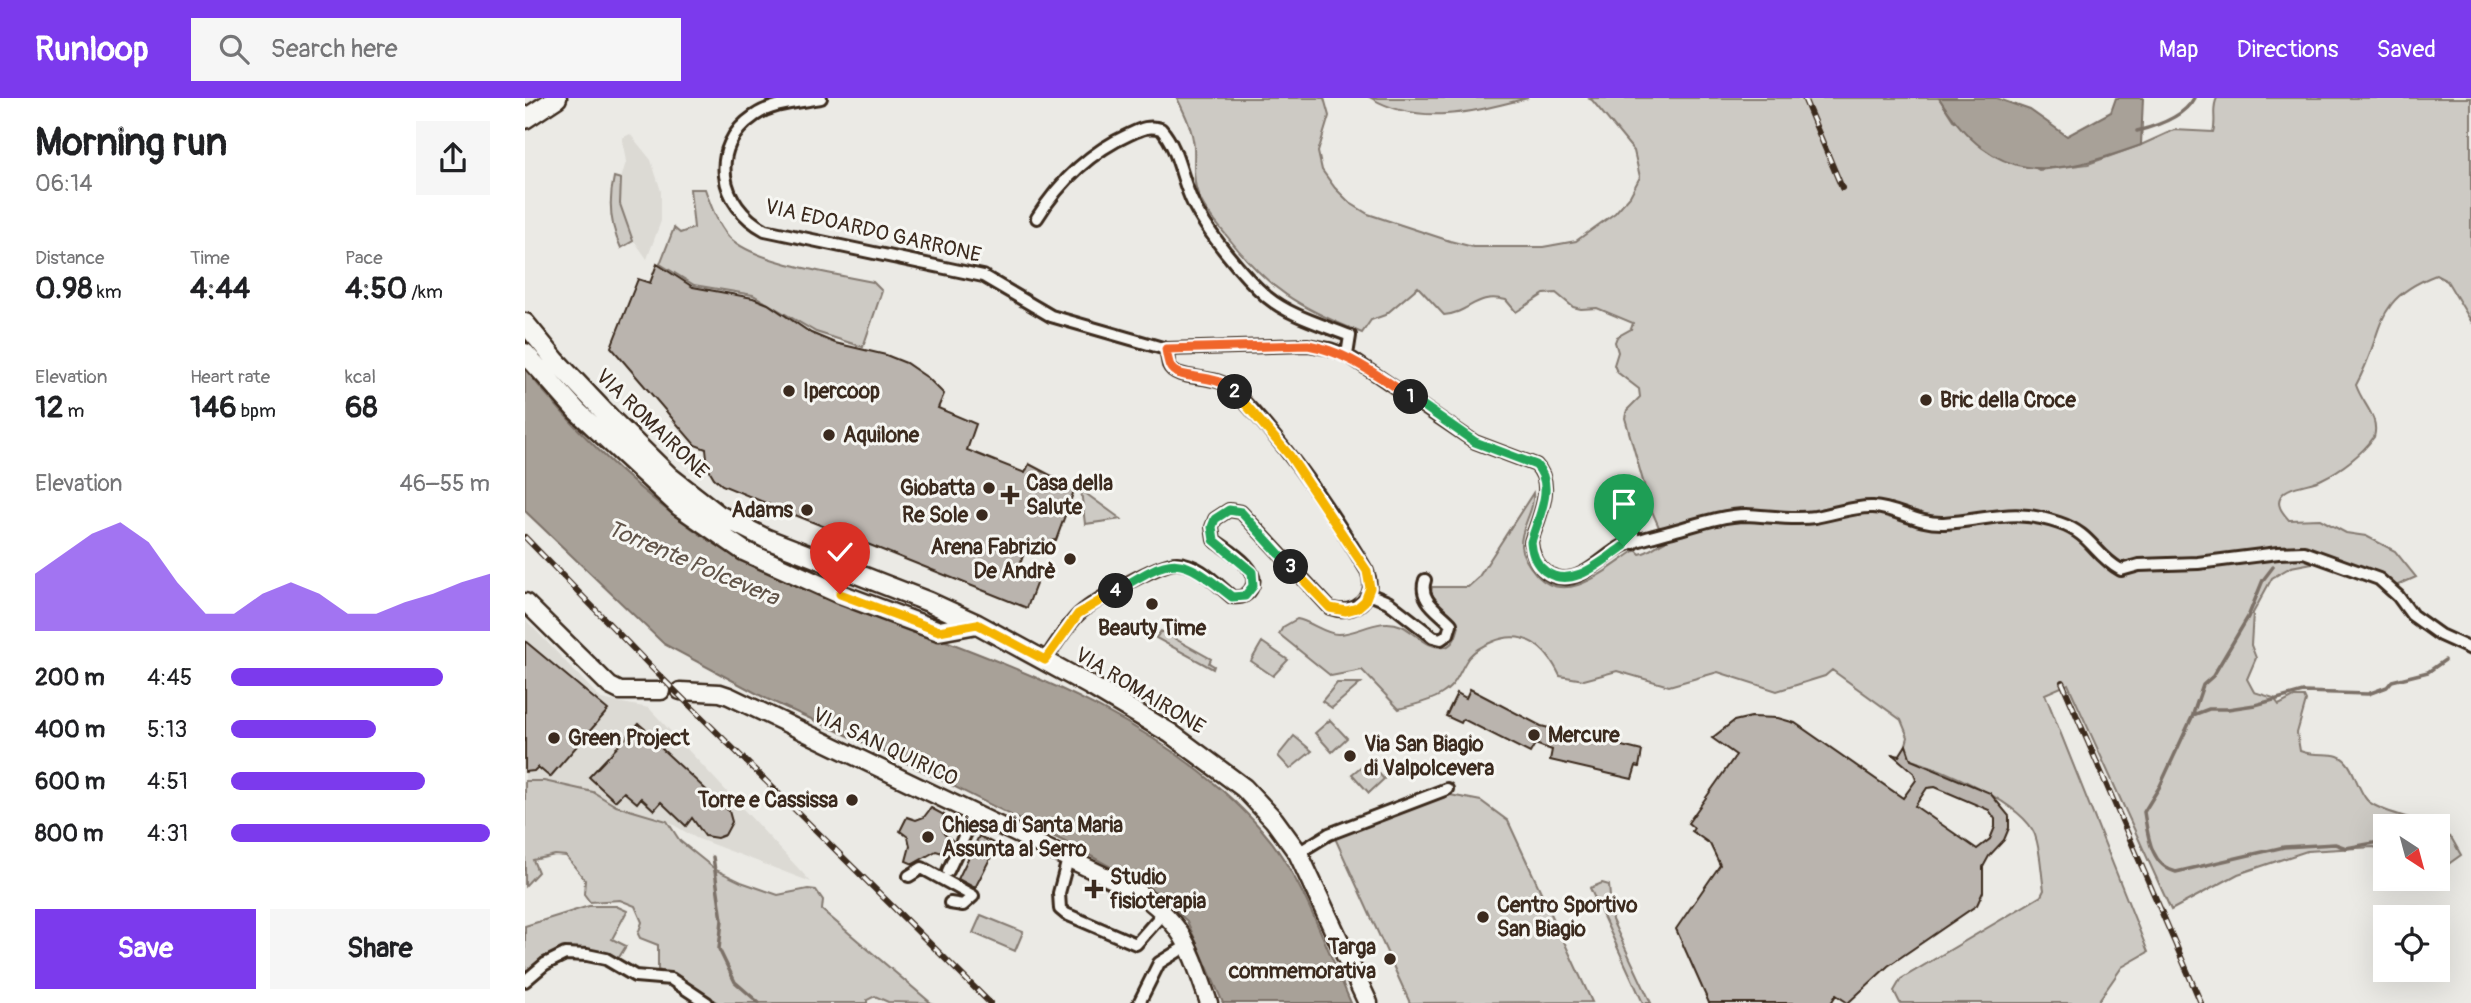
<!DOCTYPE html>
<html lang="en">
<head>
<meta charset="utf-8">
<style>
	:root { --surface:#fff; --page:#f6f6f6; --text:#202124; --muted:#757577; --accent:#7c3aed }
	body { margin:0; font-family:Pangolin,sans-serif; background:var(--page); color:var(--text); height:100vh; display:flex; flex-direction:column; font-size:26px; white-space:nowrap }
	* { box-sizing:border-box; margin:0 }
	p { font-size:23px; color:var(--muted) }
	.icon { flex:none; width:38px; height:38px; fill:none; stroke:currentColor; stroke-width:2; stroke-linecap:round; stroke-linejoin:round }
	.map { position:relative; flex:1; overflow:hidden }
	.side { display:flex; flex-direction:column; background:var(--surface); width:525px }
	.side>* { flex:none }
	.needle { width:46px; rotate:144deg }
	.controls { position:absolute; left:1848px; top:716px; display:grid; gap:14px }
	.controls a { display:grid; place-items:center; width:77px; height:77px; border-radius:0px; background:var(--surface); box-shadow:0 7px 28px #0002; font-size:35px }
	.pin { position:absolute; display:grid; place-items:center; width:60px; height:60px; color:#fff; margin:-72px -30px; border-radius:50% 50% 50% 0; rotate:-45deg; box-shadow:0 0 7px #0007 }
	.pin .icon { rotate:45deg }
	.km { position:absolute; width:35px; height:35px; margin:-18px; border-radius:50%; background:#222; color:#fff; font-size:19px; line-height:35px; text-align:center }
	.round { display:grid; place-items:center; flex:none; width:74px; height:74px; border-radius:0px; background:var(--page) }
	.headline { display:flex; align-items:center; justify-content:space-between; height:119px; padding:0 35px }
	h1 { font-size:38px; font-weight:800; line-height:52px }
	.figures { display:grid; grid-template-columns:repeat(3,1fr); gap:10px; height:119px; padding:7px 35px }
	.figures div { display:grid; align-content:center }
	.figures b { font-size:30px; font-weight:800 }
	.figures small { font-size:19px; font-weight:400 }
	.figures p { font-size:19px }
	.chart { height:196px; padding:14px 35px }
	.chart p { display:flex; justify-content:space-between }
	.chart svg { width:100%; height:126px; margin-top:7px; fill:var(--accent); opacity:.7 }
	.primary-button { display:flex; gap:14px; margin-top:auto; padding:14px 35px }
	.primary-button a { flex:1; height:80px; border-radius:0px; background:var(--accent); color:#fff; font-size:28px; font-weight:800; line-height:80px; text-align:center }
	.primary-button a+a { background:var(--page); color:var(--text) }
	ul { padding:0 35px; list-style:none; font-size:23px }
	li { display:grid; grid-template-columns:112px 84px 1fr; align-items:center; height:52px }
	li i { height:18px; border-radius:9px; background:var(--accent) }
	header { display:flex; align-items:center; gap:42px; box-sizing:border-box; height:98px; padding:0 35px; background:var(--accent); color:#fff }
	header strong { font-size:33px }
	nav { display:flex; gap:38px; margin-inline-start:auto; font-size:24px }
	.search { width:490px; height:63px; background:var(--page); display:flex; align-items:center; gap:18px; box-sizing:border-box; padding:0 24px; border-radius:0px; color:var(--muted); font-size:26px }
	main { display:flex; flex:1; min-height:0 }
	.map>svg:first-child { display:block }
	.built { fill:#dcdad4 }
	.green { fill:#cdcac4; stroke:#847a71; stroke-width:2 }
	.water { fill:#a8a198; stroke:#7c7167; stroke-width:2 }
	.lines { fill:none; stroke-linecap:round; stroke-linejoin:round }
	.stream { stroke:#7c7167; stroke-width:3.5 }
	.building { fill:#bab4ae; stroke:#3b2a1e; stroke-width:2; fill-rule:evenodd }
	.street-casing { stroke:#3b2a1e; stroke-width:16 }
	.secondary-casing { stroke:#3b2a1e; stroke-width:21 }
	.primary-casing { stroke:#3b2a1e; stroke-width:23 }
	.street { stroke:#f6f6f2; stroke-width:10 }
	.secondary { stroke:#f6f6f2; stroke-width:16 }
	.primary { stroke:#f6f6f2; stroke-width:18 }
	.rail-casing { stroke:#3b2a1e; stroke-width:6 }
	.rail { stroke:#f6f6f2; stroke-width:3.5; stroke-dasharray:10; stroke-linecap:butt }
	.split-1-casing { stroke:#fff; stroke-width:14 }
	.split-2-casing { stroke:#fff; stroke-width:14 }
	.split-3-casing { stroke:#fff; stroke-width:14 }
	.split-4-casing { stroke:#fff; stroke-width:14 }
	.split-5-casing { stroke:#fff; stroke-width:14 }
	.split-1 { stroke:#22a559; stroke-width:9 }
	.split-2 { stroke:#f0652b; stroke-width:9 }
	.split-3 { stroke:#f5b400; stroke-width:9 }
	.split-4 { stroke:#22a559; stroke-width:9 }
	.split-5 { stroke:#f5b400; stroke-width:9 }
	.poi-dot { fill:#3b2a1e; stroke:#f6f6f2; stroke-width:2.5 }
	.labels { text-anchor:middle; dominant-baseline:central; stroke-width:6; stroke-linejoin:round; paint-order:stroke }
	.street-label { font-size:21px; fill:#3b2a1e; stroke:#f6f6f2 }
	.poi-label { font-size:21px; font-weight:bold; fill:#3b2a1e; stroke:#f6f6f2; text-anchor:start }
	.water-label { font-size:23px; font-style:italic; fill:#615449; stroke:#f6f6f2 }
</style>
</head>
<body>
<header>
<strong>Runloop</strong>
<div class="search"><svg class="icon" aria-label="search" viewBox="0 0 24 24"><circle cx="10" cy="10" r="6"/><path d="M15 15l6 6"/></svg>Search here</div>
<nav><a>Map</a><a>Directions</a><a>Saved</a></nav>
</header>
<main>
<section class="side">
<div class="headline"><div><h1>Morning run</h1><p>06:14</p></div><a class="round"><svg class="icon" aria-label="share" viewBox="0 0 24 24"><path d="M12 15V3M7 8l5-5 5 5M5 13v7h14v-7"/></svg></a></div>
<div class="figures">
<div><p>Distance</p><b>0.98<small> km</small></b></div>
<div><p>Time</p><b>4:44</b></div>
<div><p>Pace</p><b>4:50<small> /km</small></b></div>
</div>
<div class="figures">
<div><p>Elevation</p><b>12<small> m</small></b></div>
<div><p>Heart rate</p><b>146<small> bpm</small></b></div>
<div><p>kcal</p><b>68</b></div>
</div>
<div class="chart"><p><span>Elevation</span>46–55 m</p>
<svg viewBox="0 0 160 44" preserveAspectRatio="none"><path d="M0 44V24L10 17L20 10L30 6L40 13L50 27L60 38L70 38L80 31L90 27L100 31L110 38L120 38L130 34L140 31L150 27L160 24V44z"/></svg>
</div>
<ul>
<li><b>200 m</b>4:45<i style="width:82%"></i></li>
<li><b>400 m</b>5:13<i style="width:56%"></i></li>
<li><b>600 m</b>4:51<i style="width:75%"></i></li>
<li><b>800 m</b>4:31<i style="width:100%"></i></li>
</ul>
<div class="primary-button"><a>Save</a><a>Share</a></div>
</section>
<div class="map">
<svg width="1946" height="905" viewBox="0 0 1946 905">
	<rect width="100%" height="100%" fill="#ebeae5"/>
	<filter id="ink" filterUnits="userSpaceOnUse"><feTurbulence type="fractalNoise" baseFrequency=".0143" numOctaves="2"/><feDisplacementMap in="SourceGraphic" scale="14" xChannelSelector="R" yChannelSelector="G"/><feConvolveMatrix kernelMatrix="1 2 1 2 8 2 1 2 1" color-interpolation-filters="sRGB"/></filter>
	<g filter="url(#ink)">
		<path class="built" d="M105 36 126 62 136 93V123L122 161 103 134 95 106V84L101 64 97 40Z
			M0 521 76 601 124 610 286 784 171 740 142 723 91 708 68 694 19 683H0Z"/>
		<path class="green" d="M652 0H799L804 18 793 54 797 72 810 90 825 105 843 116 925 143 948 149H1018L1051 143 1090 115 1105 98 1115 79 1109 53 1067 2 1063 0H1414L1428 22 1514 72 1563 66 1616 47 1649 32 1688 34C1692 22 1686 11 1692 0H1946V223L1922 183 1911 177C1844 203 1861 234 1831 287 1837 306 1855 319 1849 339 1837 356 1816 372 1797 381 1786 387 1763 387 1756 398 1750 407 1759 416 1764 422L1795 421 1821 435 1841 438 1870 453 1891 479 1871 488 1814 460 1766 469 1747 480 1728 515 1726 547 1731 560 1722 581 1729 594 1749 600 1754 607 1769 599H1779L1781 603 1772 635 1775 653C1792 659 1802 654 1813 658 1829 664 1831 690 1842 702 1852 713 1892 721 1908 728H1860V754L1849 749 1782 753 1713 776 1646 812 1543 586 1520 596 1623 854 1597 869 1572 905H1375L1369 893 1376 881 1516 798 1519 792C1516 774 1516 754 1510 737 1499 706 1417 670 1386 662L1380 650 1383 639 1376 622 1307 572 1300 578 1252 593 1193 574 1144 588 1092 573 1059 582 1035 578C1021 549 999 530 967 544 959 547 950 552 944 559 934 572 933 587 915 597 904 604 887 607 874 611L837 572 806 578 754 536 758 529 772 521C785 523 800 536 813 536 834 536 854 518 877 528 890 534 903 552 920 549 929 547 932 536 934 528L911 504 906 494 907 489H943L953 480 1008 395C1010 413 995 429 996 448 997 459 1004 468 1011 476 1041 510 1083 470 1111 452L1115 456C1125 454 1131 447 1140 443L1126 411 1100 320 1102 312 1115 299 1114 291 1092 274 1089 267 1093 254 1090 244 1092 239 1106 231 1108 225 1072 210 1056 211 1048 209 1031 195 1019 196 991 214 981 202C951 194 945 215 919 217L893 189 860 217 846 222 837 235C773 209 744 192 701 137 690 124 677 109 672 93 667 79 670 64 669 50 668 32 660 16 652 0Z
			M846 0H1003C952 13 895 29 846 0Z
			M89 79 96 81 95 106 108 143 96 150C85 127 83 104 89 79Z
			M165 91H180C186 108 192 125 204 139 229 165 311 176 348 184L357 193 338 249 291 234 228 197 169 187 135 166 149 130 155 135 169 130Z
			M556 392 596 421 560 426Z
			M636 533 686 561 684 565 689 568 688 571 631 540Z
			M737 544 763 562 748 578 726 563Z
			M812 585H836L807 610 797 603Z
			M805 622 822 640 807 654 790 635Z
			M769 638 787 653 765 671 753 658Z
			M843 663 859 681 844 695 827 676Z
			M0 683H19L68 694 91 708 142 723 155 743 191 772 216 784 253 797 283 791 291 792 298 802 297 812 406 905 363 904 350 898 342 902V905H193L154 879 133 872V847L115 840 113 836 117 824 110 808 95 802 65 804 59 796 60 782 41 758 30 757 8 762 13 774 0 788Z
			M920 696 956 703 983 723 1067 904 885 905 810 740 891 704Z
			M1913 731 1927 741 1936 757 1922 767H1913Z
			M1077 785 1084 787 1087 822 1126 905H1118L1065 790Z
			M64 808H91L102 813 87 841 101 848 93 861C56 845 30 848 0 874V828Z
			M456 817 498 834 490 853 448 835Z"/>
		<path class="water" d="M1414 0H1471L1505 12 1542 38 1586 14 1591 0H1618L1616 47C1527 79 1471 90 1414 0Z
			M0 271C57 341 126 407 204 455 239 476 294 495 334 510 476 565 633 614 737 732 776 776 802 851 826 905H698L662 823 631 794 546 747 368 658 242 601 139 546 0 413Z"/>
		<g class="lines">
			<path class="stream" d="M1612 33C1632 28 1659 19 1669 0
				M1668 616 1678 587 1688 578 1723 519 1738 482 1748 469
				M1904 728 1920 721
				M1860 743 1821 750 1810 746 1759 749 1651 774C1625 767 1623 737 1619 714L1635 688 1668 617 1684 611H1703L1730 607 1778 594 1843 596 1862 589 1867 583 1903 574 1920 562
				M188 759 197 822 194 851 210 884 234 905"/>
		</g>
		<path class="building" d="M132 166 168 189 228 200 243 206 286 235 310 245 361 257 381 265 403 280 419 296 413 310 451 326 442 352 500 375 504 366 550 390 531 442 502 447 494 469 514 478 502 510 270 417 197 387 189 380 183 370 181 351 170 347 86 249 113 181 125 185Z
			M0 543 83 612 25 679 13 669 9 673 0 674Z
			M945 591 1016 628 1117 653 1114 669 1111 668 1107 681 1025 662 1027 652 1010 646 1005 655 938 621 936 625 921 618 932 595 941 600Z
			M1226 619 1253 620 1270 625 1378 700 1391 682 1389 675 1367 656 1374 658 1381 647 1386 662 1465 695 1484 718V730L1479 742 1464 758 1458 769V794L1452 807 1363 868 1323 905 1311 897 1306 905H1184L1151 831 1195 767 1185 746 1167 733 1169 730 1163 725 1211 657 1187 640 1209 623ZM1410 689 1464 712 1470 721V729L1465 741 1452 751 1390 708 1402 690Z
			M114 626 140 648 137 651 204 713 207 724 200 737 192 740 180 738 167 720 161 728 136 704 129 712 116 700 112 705 99 694 90 703 64 679Z
			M406 710 419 717 416 727 419 736 427 742 421 756 411 753 388 766 381 763 385 748 383 739 375 733 382 719 391 722 399 719Z
			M454 738 472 747 450 790 433 781Z"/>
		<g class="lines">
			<g class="street-casing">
				<path id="street" d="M296 0C275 4 247 5 229 18 183 49 194 108 240 132L458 178 526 218 641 251 783 247 805 251 822 257 950 344 1011 367C1031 387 1013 420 1006 444 1008 464 1021 482 1043 480 1064 477 1080 457 1098 448 1111 442 1129 438 1144 434 1167 428 1197 417 1221 417 1245 418 1267 422 1290 419 1309 416 1329 408 1348 409 1372 410 1391 426 1419 425 1465 422 1487 409 1534 425 1567 436 1569 457 1596 472L1614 467 1673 465 1753 455 1779 454 1854 481 1873 498 1887 517 1915 537 1946 551
					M512 120C535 83 565 54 605 36 616 31 624 27 636 31 654 51 656 81 668 105 682 134 718 178 742 199 765 218 798 227 825 238L822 257
					M1107 429 1109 445
					M844 496 863 504 908 539 916 541 923 536 926 526C914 513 893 502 900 482
					M520 562C530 547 540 531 552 518 564 505 635 464 652 465 674 466 691 486 707 499 715 500 722 498 726 491 738 471 702 452 689 442L687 429 690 421 704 412 716 414 805 510C830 519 853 499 842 473 804 409 760 344 707 291 692 275 651 284 644 267 643 263 642 256 641 251
					M773 755 804 736 922 691
					M543 761 534 795 535 811 541 816 611 846 639 814
					M423 773 445 726
					M384 778 397 770 448 798 438 807 425 805
					M0 883 20 866 40 856 62 857 81 861 110 878 146 881 182 905
					M614 905 634 865 663 847"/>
			</g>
			<g class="secondary-casing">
				<path id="secondary" d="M0 504 85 588 95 593H136
					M155 593 195 595 204 598 611 793C660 826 665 851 684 905"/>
			</g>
			<g class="primary-casing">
				<path id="primary" d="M0 21 32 0
					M0 225 31 263 85 320 144 378 194 417 242 441 404 504 452 526 566 588 645 635 719 690 749 722 773 755 843 905
					M0 255 52 313 154 408 219 453 315 496 414 533 452 526"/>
			</g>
			<use href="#street" class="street"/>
			<use href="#secondary" class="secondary"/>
			<use href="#primary" class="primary"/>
			<g class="rail-casing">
				<path id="rail" d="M1279 0 1317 90
					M0 439 132 575 465 905
					M1537 584 1676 905"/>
			</g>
			<use href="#rail" class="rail"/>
		</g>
	</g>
	<g class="lines" filter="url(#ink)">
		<g class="split-1-casing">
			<path id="split-1" d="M886 299 950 344 1011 367C1031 387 1013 420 1006 444 1007 456 1010 466 1020 473 1046 493 1078 462 1099 448"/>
		</g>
		<g class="split-2-casing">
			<path id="split-2" d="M710 294C691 273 652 284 645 268 643 263 642 257 641 251L783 247C823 254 852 278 886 299"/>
		</g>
		<g class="split-3-casing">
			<path id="split-3" d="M710 294 765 358 842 473 845 490 840 503 832 510 821 513 805 510 766 469"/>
		</g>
		<g class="split-4-casing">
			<path id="split-4" d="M591 493C650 457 653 456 707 499L720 498 728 488 727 474 689 442 687 429 690 421 704 412 716 414 766 469"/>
		</g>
		<g class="split-5-casing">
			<path id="split-5" d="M315 496 414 533 452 526 520 562 553 516 591 493"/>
		</g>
		<use href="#split-1" class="split-1"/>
		<use href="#split-2" class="split-2"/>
		<use href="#split-3" class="split-3"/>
		<use href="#split-4" class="split-4"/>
		<use href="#split-5" class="split-5"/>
	</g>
	<g class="poi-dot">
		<circle cx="264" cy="293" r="7"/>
		<circle cx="1401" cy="302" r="7"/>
		<circle cx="304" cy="337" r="7"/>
		<circle cx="464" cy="390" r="7"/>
		<path d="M481.5 386.5h7v7h7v7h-7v7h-7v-7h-7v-7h7z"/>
		<circle cx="282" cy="412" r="7"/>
		<circle cx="457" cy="417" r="7"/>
		<circle cx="545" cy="461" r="7"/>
		<circle cx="627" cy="506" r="7"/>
		<circle cx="1009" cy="637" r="7"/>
		<circle cx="29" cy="640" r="7"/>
		<circle cx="825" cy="658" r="7"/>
		<circle cx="327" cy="702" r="7"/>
		<circle cx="403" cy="739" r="7"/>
		<path d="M565.5 780.5h7v7h7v7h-7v7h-7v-7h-7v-7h7z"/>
		<circle cx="958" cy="819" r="7"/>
		<circle cx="865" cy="861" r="7"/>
	</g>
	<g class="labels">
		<g class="street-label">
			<text transform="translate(348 133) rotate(13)">VIA EDOARDO GARRONE</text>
			<text transform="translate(127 326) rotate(44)">VIA ROMAIRONE</text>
			<text transform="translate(615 593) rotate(31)">VIA ROMAIRONE</text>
			<text transform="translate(360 649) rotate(25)">VIA SAN QUIRICO</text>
		</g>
		<g class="poi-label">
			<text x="278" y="293">Ipercoop</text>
			<text x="1415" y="302">Bric della Croce</text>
			<text x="318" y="337">Aquilone</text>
			<text x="501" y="385">Casa della<tspan x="501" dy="24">Salute</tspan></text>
			<text x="450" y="390" text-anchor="end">Giobatta</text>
			<text x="268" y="412" text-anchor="end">Adams</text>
			<text x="443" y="417" text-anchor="end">Re Sole</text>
			<text x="531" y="449" text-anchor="end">Arena Fabrizio<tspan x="531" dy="24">De Andrè</tspan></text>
			<text x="627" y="530" text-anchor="middle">Beauty Time</text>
			<text x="1023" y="637">Mercure</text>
			<text x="43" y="640">Green Project</text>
			<text x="839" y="646">Via San Biagio<tspan x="839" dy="24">di Valpolcevera</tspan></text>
			<text x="313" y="702" text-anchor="end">Torre e Cassissa</text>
			<text x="417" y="727">Chiesa di Santa Maria<tspan x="417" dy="24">Assunta al Serro</tspan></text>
			<text x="585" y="779">Studio<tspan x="585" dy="24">fisioterapia</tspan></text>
			<text x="972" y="807">Centro Sportivo<tspan x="972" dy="24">San Biagio</tspan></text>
			<text x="851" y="849" text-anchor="end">Targa<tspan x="851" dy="24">commemorativa</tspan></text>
		</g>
		<g class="water-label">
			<text transform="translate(168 465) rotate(23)">Torrente Polcevera</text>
		</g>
	</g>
</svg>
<div class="controls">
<a><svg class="needle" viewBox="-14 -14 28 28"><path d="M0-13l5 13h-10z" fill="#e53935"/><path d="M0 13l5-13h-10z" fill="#757577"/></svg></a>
<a><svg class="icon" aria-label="locate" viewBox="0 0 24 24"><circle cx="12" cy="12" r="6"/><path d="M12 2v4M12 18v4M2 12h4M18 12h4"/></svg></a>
</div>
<div class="pin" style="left:1099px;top:448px;background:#1e9e55"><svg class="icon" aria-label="arrive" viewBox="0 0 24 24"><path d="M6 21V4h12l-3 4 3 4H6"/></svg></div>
<div class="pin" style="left:315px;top:496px;background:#d93025"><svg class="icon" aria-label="check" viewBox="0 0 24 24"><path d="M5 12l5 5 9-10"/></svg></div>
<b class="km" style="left:886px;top:299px">1</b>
<b class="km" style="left:710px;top:294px">2</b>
<b class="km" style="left:766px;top:469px">3</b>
<b class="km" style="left:591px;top:493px">4</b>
</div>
</main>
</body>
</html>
